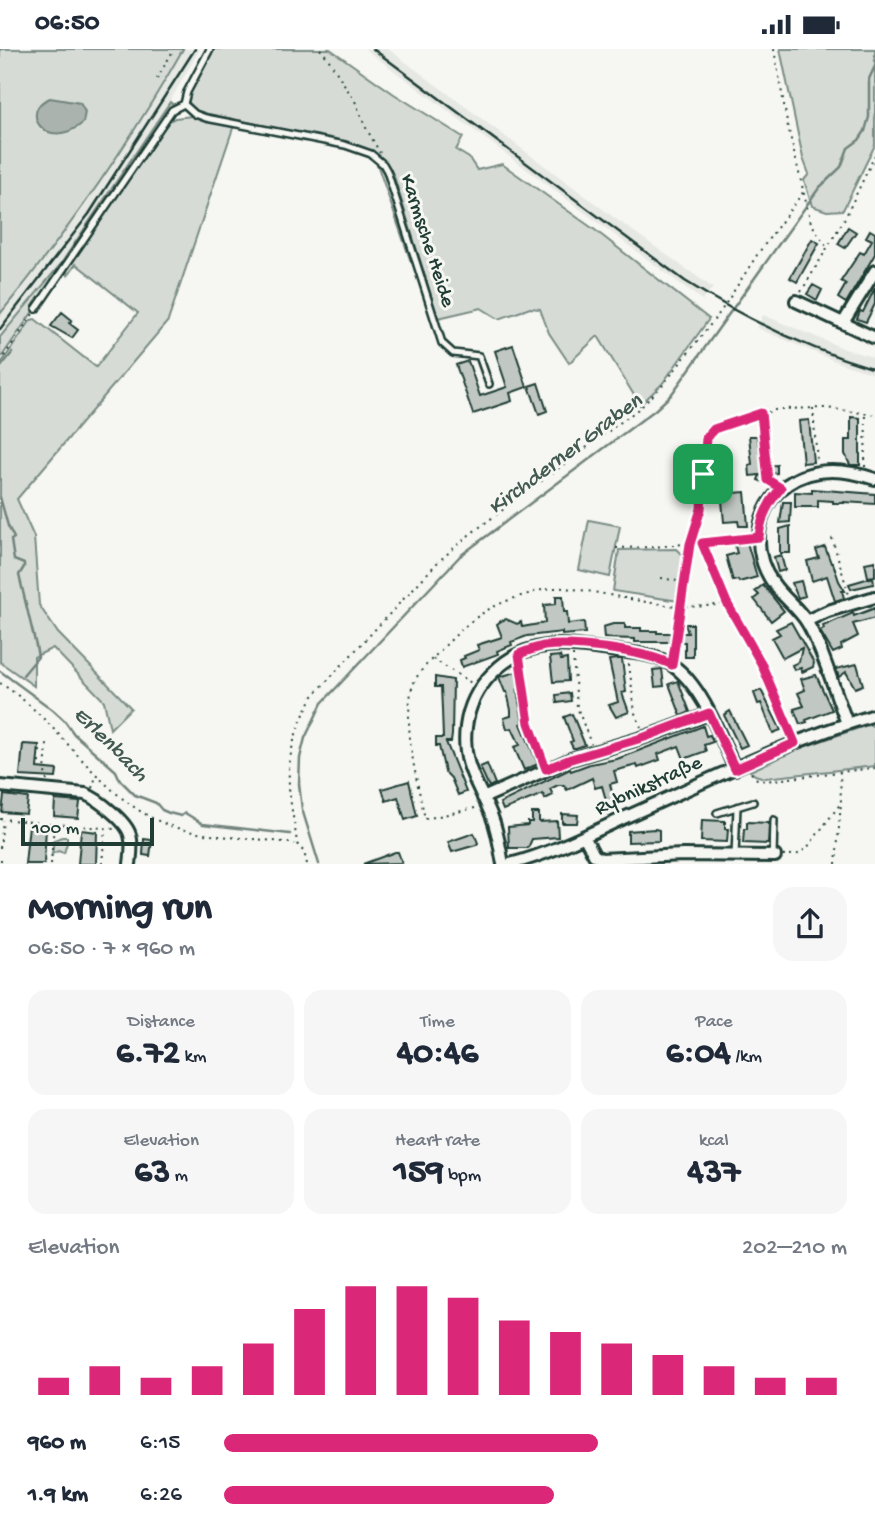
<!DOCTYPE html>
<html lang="en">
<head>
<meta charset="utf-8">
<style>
	:root { --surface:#fff; --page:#f6f6f7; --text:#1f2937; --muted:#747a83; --accent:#db2777 }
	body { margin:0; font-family:"Gochi Hand",sans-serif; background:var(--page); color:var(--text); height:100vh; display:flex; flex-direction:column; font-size:26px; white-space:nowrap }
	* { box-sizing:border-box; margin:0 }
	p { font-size:23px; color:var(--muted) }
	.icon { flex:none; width:38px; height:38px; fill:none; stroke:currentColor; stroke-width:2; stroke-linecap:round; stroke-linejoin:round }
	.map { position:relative; height:815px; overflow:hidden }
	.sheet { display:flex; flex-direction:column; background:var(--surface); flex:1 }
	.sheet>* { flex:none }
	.scale { position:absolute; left:21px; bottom:18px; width:133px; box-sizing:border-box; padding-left:7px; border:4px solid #1f3d34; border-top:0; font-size:19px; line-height:24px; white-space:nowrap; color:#1f3d34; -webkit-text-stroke:5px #f6f6f2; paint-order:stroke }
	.pin { position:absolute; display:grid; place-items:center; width:60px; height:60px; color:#fff; margin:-30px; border-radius:14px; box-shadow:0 4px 10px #0006 }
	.round { display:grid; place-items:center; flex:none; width:74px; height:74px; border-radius:21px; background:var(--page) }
	.summary { display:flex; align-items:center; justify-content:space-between; height:119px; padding:0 28px }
	h1 { font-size:38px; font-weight:700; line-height:52px }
	.figures { display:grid; grid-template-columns:repeat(3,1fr); gap:10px; height:119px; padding:7px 28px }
	.figures div { display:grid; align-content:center; border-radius:18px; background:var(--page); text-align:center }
	.figures b { font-size:35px; font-weight:700 }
	.figures small { font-size:19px; font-weight:400 }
	.figures p { font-size:19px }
	.chart { height:196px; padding:14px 28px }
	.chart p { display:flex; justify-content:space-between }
	.chart svg { width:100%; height:126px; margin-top:7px; stroke:var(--accent); stroke-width:6 }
	ul { padding:0 28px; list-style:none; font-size:23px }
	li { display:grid; grid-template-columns:112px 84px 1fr; align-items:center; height:52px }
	li i { height:18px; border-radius:9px; background:var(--accent) }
	.status { display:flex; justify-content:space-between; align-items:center; height:49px; padding:0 35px; background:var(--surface); direction:ltr }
	.status svg { height:19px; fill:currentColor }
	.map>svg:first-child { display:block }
	.built { fill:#e6e8e4 }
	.green { fill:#d6dbd6; stroke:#7a8c85; stroke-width:2 }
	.water { fill:#aab3ae; stroke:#72847d; stroke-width:2 }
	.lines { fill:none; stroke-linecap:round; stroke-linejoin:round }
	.stream { stroke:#72847d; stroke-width:2.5 }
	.building { fill:#c1c8c3; stroke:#1f3d34; stroke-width:2 }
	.lane-casing { stroke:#1f3d34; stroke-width:10 }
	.street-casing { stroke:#1f3d34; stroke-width:16 }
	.path { stroke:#1f3d34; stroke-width:2; stroke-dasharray:2 5; stroke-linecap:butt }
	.lane { stroke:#f6f6f2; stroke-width:5 }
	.street { stroke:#f6f6f2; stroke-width:10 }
	.rail { stroke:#1f3d34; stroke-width:2.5 }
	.route-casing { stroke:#fff; stroke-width:14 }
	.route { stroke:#db2777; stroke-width:9 }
	.labels { text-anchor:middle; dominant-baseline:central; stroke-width:6; stroke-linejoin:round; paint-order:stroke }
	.street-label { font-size:21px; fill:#1f3d34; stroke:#f6f6f2 }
	.water-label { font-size:23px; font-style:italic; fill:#425a52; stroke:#f6f6f2 }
</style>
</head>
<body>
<div class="status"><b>06:50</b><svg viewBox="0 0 49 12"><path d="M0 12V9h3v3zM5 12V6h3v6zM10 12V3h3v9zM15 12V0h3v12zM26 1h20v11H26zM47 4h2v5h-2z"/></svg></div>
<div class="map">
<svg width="875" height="815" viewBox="0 0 875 815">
	<rect width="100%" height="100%" fill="#f6f6f2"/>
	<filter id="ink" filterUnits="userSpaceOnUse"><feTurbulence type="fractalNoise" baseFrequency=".0143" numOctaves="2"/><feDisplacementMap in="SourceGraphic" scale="14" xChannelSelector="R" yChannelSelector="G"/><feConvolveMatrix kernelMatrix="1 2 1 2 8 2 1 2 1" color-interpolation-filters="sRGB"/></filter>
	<g filter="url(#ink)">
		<path class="built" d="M183 0H200L166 59 60 216 0 288V265L87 151 160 41Z
			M365 0H388L616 170 713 239 702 251Z
			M763 266 845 300 875 309V325L842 315 757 279Z"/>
		<path class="green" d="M0 0H183C130 94 68 182 0 265Z
			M213 0H330L394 45 463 88 456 101 469 109 477 121 502 115 595 181 709 270 662 335 640 356 598 287 569 314 549 284 540 260 530 259 499 270 481 259 438 269 394 127C385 108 376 103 357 96L199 63 192 59 188 52 190 41Z
			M780 0H875V96L843 161 827 162 812 157 804 131 809 125 803 109Z
			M170 53 175 57 0 310V288L60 216Z
			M192 67 234 76 168 272 17 450 34 488 39 556 58 584 131 659 110 680 104 652 53 599 34 608V637L0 613V316L31 271 35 270 96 318 138 264 76 215 68 226 66 220 167 73 175 69Z
			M376 112 386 124 414 215 411 213Z
			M589 471 620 477 610 528 579 521Z
			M677 500 685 508 679 552 613 542 619 501Z
			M868 676 875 678V717L765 729 755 726 750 722 803 698Z
			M62 788H67V794L64 804 58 802 52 805 54 791Z"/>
		<path class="water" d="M50 49 80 54 85 63 83 74C45 104 18 61 50 49Z"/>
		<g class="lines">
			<path class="stream" d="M0 319 12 304
				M0 448 8 477 14 489 11 491 14 511 24 515V518L19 526 36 597 38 608 23 626
				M0 622 53 661 64 671 74 685 116 722 120 731 135 746 156 754 162 761 169 764 181 767 185 764 203 775 290 785
				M319 815 302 760 299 735 300 709 305 689 322 654 460 507 655 361 671 346 819 139 841 118 848 99 859 91 865 82 869 68V30L875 17"/>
		</g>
		<path class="building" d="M848 178 856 183 845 199 838 195Z
			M870 181 875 184V205L846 254 838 249 846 235 841 232 860 203 864 205 872 191 866 188Z
			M812 190 819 194 797 233 790 229Z
			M813 236 822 241 817 251 807 245Z
			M875 239V255L866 273 857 270 860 262 863 263Z
			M62 263 72 271 69 274 78 281 72 289 51 277Z
			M513 296 527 338 510 344 512 352 473 365 456 316 468 312 480 347 507 338 495 302Z
			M538 334 547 362 539 365 529 337Z
			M851 368 860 369V416H850L845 405V391H851Z
			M809 371 813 413 803 414 799 372Z
			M749 387H757L762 417 777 416V424L769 425 765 434 758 431 760 426 750 427 749 416 752 415Z
			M733 436 734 444 745 443 748 477H739L738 472 724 473 721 441H725V437Z
			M812 440 875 445V455L844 453V454H833V452L818 451V458H795V443L812 444Z
			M783 453H791L790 473 780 474Z
			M790 477V504H780V480Z
			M746 490 757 528 739 533 738 531 733 532 726 507 737 504 734 494Z
			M825 498 831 514H833L839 532 845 542H842L844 549 835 552 827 527 812 532 807 512 819 509 816 501Z
			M781 506 785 521 778 523 774 508Z
			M875 512V527L868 528 865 514Z
			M873 528 874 535 851 540 849 535Z
			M801 532 805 547 798 549 792 534Z
			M763 536 784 562 771 572 754 550 759 546 755 542Z
			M556 547H563L564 563H567L568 575 584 573 585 584 562 586V583L527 587 511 593 512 596 497 602 498 605 462 618 460 611 465 609 464 607 479 601 477 596 502 588 497 575 501 572 506 570 517 575 521 573 522 578 545 574 544 556 556 555Z
			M875 559V569L853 575 858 587 841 596 842 600 833 604 820 582 824 580 823 577 853 564 854 567Z
			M791 573 814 614 813 618 802 623 801 619 794 621 792 616 799 613 802 599 783 609 772 589 780 585 776 580Z
			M613 575H625V579H641V582H657V584H688L685 575H693V608H685V593H635V590L604 589 603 578Z
			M560 607 561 611 567 610 568 632 553 633 550 608Z
			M617 610H622L626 643 622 644 629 663 616 668 609 656 618 653 609 611Z
			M857 615 863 636 855 639 846 623 839 628 836 620Z
			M662 620 664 637 655 638 653 621Z
			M516 623 519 640 517 641 523 674 521 675 538 715 524 721 514 698 520 696 512 679 507 680 504 669 511 667V661L507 643H505L499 628Z
			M816 626 832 661 806 671 807 673 800 675 794 660 804 657 798 644 805 641 801 630Z
			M435 628 453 631 452 686 451 693H446L466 743 458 746 451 729 445 723 439 697H436V689H443L442 660 441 638H435Z
			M678 632 690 663 681 667 669 635Z
			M761 641 781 681 773 684 761 654 758 655 754 644Z
			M570 644 571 652 557 654 556 646Z
			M730 662 747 696 740 699 724 666Z
			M572 665 585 696 576 699H573L570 693 573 692 564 668Z
			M703 677 706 687 710 686 713 693 704 696 706 702 684 710 679 697 658 705 660 711 638 719 637 716 614 722 617 733 610 735 615 756 608 758 602 737 595 739 592 729 567 741 564 736H558L550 740 553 746 545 750 543 745 503 761 500 754 570 720 571 722 590 715 617 710Z
			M23 695 39 696 37 719 57 721 56 729 20 727Z
			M487 715 495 735 489 738 480 718Z
			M409 732 417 767 405 771 398 748 386 752 382 740Z
			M4 746 28 749 26 765 2 763Z
			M55 751 80 753 78 769 54 767Z
			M532 764H539V773L557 772 558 788 532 790 528 799H509L508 778 528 776V773H532Z
			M562 765 578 766 577 774H562Z
			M702 771 725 772V780H728L727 793 701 792Z
			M747 773 769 774 768 795 743 794 744 780H747Z
			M29 776 46 778 44 815H25Z
			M655 780 659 781V792L628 793V782Z
			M81 781 97 783 96 815H78Z
			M474 784 478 794 476 796 452 803 448 793Z
			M144 790 152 791 150 807 143 806Z
			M395 803H398L402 814 363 815Z"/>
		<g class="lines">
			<g class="lane-casing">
				<path id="lane" d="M184 55 195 65 206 69 345 96 371 105 383 115 387 122 442 294 453 304 479 307 489 335
					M184 55 187 43 210 0
					M36 260 172 61 184 55
					M717 764 753 753
					M735 807 737 758
					M773 807 774 771"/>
			</g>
			<g class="street-casing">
				<path id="street" d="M796 252 875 289
					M843 274 875 222
					M806 572 828 562 875 548
					M847 674C834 642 825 605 808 575 799 559 783 549 773 534 751 503 754 457 788 435 814 417 846 420 875 430
					M0 737 85 745C98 750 127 773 130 786 133 795 131 806 130 815
					M483 749 571 710 645 688 709 665
					M585 789 594 806 601 810 683 806 775 807
					M503 815C500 800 498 783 492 768 479 735 461 717 466 678 471 637 505 602 546 597 568 594 589 599 610 601 631 604 654 604 672 616 702 636 720 687 735 720
					M510 815C552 804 589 785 628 767 709 731 790 691 875 666"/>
			</g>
			<path class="path" d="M320 0 327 8 356 54 365 77 380 104
				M774 0 788 78 811 174 827 198
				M157 30 174 0
				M801 243 845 169 875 106
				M0 313 33 265
				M813 359 817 413
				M761 365 768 431 772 434
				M865 418 866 364
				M832 489 849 546
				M702 494 727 553
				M616 499 654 498 751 488
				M661 529 683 533
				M674 605 690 495 701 460 706 389 714 380 778 360 827 359 875 366
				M573 606 577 658 591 695
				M433 610 473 635
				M629 615 635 664 641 678
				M520 617 529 674 543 713
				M0 634C61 672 96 746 163 774 203 791 252 787 295 795
				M39 702 45 703
				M38 713 44 714
				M751 724 757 730 766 732 840 723
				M47 732 45 723 47 695
				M92 739 97 725
				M475 759 425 770C417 730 404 686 411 644 413 628 426 616 437 605 468 573 484 557 528 545 539 541 553 538 564 539 618 544 673 566 727 554L761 614 792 686
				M0 770 114 780
				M0 799 3 771
				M783 807 798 805 807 799 841 754 840 723 875 719
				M0 811H3V815
				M572 813V815
				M51 815 54 775
				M102 815 105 780
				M307 815 304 803 297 795C295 775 290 756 289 736 287 703 298 675 313 647L438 513 469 486 641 358 663 336 721 262 757 206 804 142
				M836 815 841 754"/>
			<use href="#lane" class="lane"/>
			<use href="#street" class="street"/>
			<path class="rail" d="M373 0 685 232C745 270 807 300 875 320
				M0 280 89 165 195 0"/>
		</g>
	</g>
	<g class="lines" filter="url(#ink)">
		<g class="route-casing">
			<path id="route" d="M761 364 768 431 781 439C768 454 761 468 759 488L702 494 727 554 761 614 795 694 735 720 709 664 645 688 571 710 546 720 529 674 519 605C527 602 535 599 544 597 573 593 647 602 672 616L690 495 701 460 706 389 714 380Z"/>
		</g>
		<use href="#route" class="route"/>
	</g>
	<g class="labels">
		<g class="street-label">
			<text transform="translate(426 192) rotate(72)">Karmsche Heide</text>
			<text transform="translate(649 738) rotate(-25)">Rybnikstraße</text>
		</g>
		<g class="water-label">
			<text transform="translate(566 406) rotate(-37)">Kirchderner Graben</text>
			<text transform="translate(110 696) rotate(45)">Erlenbach</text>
		</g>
	</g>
</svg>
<div class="scale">100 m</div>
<div class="pin" style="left:703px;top:425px;background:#1e9e55"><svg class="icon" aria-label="arrive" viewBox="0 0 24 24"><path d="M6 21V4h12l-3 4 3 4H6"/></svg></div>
</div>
<section class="sheet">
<div class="summary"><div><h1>Morning run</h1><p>06:50 · 7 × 960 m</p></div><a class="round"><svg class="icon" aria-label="share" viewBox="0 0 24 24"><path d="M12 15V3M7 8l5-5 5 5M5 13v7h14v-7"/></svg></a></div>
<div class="figures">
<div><p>Distance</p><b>6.72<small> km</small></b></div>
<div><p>Time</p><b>40:46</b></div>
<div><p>Pace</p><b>6:04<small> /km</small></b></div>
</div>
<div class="figures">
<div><p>Elevation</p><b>63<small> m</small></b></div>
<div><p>Heart rate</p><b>159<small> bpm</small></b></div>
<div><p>kcal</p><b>437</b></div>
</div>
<div class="chart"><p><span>Elevation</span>202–210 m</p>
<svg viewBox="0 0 160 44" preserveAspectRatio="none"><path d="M5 44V38M15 44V34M25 44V38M35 44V34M45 44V26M55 44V14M65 44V6M75 44V6M85 44V10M95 44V18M105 44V22M115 44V26M125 44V30M135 44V34M145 44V38M155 44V38"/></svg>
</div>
<ul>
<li><b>960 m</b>6:15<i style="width:60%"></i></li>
<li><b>1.9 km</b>6:26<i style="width:53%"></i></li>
</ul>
</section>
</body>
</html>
